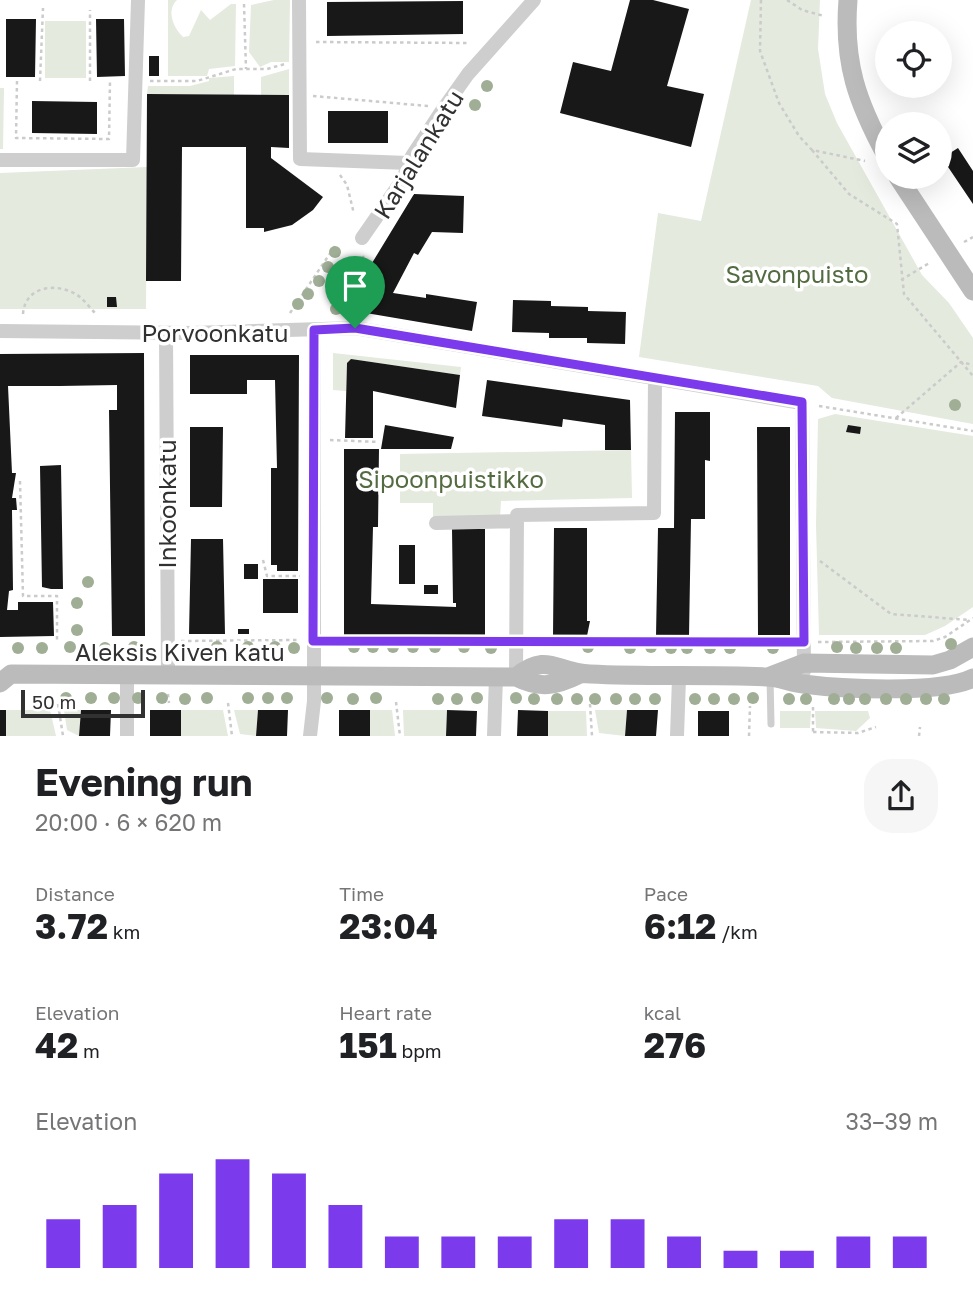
<!DOCTYPE html>
<html lang="en">
<head>
<meta charset="utf-8">
<style>
	:root { --surface:#fff; --page:#f6f6f6; --text:#202124; --muted:#757577; --accent:#7c3aed }
	body { margin:0; font-family:"Golos Text",sans-serif; background:var(--page); color:var(--text); height:100vh; display:flex; flex-direction:column; font-size:26px; white-space:nowrap }
	* { box-sizing:border-box; margin:0 }
	p { font-size:23px; color:var(--muted) }
	.icon { flex:none; width:38px; height:38px; fill:none; stroke:currentColor; stroke-width:2; stroke-linecap:round; stroke-linejoin:round }
	.map { position:relative; height:736px; overflow:hidden }
	.panel { display:flex; flex-direction:column; background:var(--surface); flex:1 }
	.panel>* { flex:none }
	.fabs { position:absolute; left:875px; top:21px; display:grid; gap:14px }
	.fabs a { display:grid; place-items:center; width:77px; height:77px; border-radius:50%; background:var(--surface); box-shadow:0 7px 28px #0002; font-size:35px }
	.scale { position:absolute; left:21px; bottom:18px; width:124px; box-sizing:border-box; padding-left:7px; border:4px solid #313131; border-top:0; font-size:19px; line-height:24px; white-space:nowrap; color:#313131; -webkit-text-stroke:5px #fff; paint-order:stroke }
	.pin { position:absolute; display:grid; place-items:center; width:60px; height:60px; color:#fff; margin:-72px -30px; border-radius:50% 50% 50% 0; rotate:-45deg; box-shadow:0 0 7px #0007 }
	.pin .icon { rotate:45deg }
	.round { display:grid; place-items:center; flex:none; width:74px; height:74px; border-radius:28px; background:var(--page) }
	.headline { display:flex; align-items:center; justify-content:space-between; height:119px; padding:0 35px }
	h1 { font-size:38px; font-weight:700; line-height:52px }
	.figures { display:grid; grid-template-columns:repeat(3,1fr); gap:10px; height:119px; padding:7px 35px }
	.figures div { display:grid; align-content:center }
	.figures b { font-size:35px; font-weight:700 }
	.figures small { font-size:19px; font-weight:400 }
	.figures p { font-size:19px }
	.chart { height:196px; padding:14px 35px }
	.chart p { display:flex; justify-content:space-between }
	.chart svg { width:100%; height:126px; margin-top:7px; stroke:var(--accent); stroke-width:6 }
	.map>svg:first-child { display:block }
	.green { fill:#e4eade }
	.building { fill:#181818 }
	.lines { fill:none; stroke-linecap:round; stroke-linejoin:round }
	.path { stroke:#cbcbcb; stroke-width:2.5; stroke-dasharray:3.5 3.5; stroke-linecap:butt }
	.lane { stroke:#cecece; stroke-width:7 }
	.street { stroke:#cecece; stroke-width:14 }
	.secondary { stroke:#bbb; stroke-width:19 }
	.tree { fill:#a0ae96 }
	.route-casing { stroke:#fff; stroke-width:14 }
	.route { stroke:#7c3aed; stroke-width:9 }
	.labels { text-anchor:middle; dominant-baseline:central; stroke-width:7; stroke-linejoin:round; paint-order:stroke }
	.street-label { font-size:24px; fill:#313131; stroke:#fff }
	.park-label { font-size:24px; fill:#536b40; stroke:#fff }
</style>
</head>
<body>
<div class="map">
<svg width="973" height="736" viewBox="0 0 973 736">
	<rect width="100%" height="100%" fill="#fff"/>
	<path class="green" d="M168 0H177C166 10 173 28 183 37L189 36 201 10 210 20 231 4H236L235 66 209 69 207 76H168Z
		M274 0H290L289 62H271L260 67 249 52 251 5Z
		M751 0H820L818 49 825 94 837 123 922 275 949 303 973 338V424L832 398 818 386 639 357 658 213 701 221Z
		M45 21H86V78H45Z
		M289 69V95H261V77Z
		M234 76V95L147 94 148 86H190L209 81V78Z
		M0 88H4L3 149H0Z
		M147 167 146 309H0V173Z
		M333 353 461 367 460 375 351 359 347 363 346 391 333 390Z
		M835 414 973 436V607L945 626 925 635H819L816 525 818 419Z
		M631 450 632 498 501 501 500 518 433 517V503H400V454Z
		M6 710H50L56 736H6Z
		M64 710H81L79 736 67 730Z
		M181 710H223L228 736H181Z
		M234 710H258L256 736 240 734Z
		M370 710H392L395 736H370Z
		M403 710H447L446 736H404Z
		M595 710H627L625 736 599 733Z
		M548 711H586L587 736H548Z
		M780 711H811L810 728H780Z
		M815 711H868L870 718 856 731 816 728Z"/>
	<path class="building" d="M630 0H653L689 9 667 86 704 94 691 147 560 113 573 62 611 71Z
		M463 1V34L327 36V2Z
		M6 19H36L35 77H6Z
		M96 19H124L125 76 97 77Z
		M149 56H159V76H149Z
		M147 94 289 95V148L271 147V158L323 197 313 210 292 225 264 232V228H246V147H182L181 281H146Z
		M32 101 97 102V134L32 133Z
		M328 111H388V143H328Z
		M958 148 973 171V204L942 158Z
		M414 194 464 196 463 233 432 232 418 255 414 253 393 293 426 298V294L477 302 472 331 366 313 372 275H368L369 268Z
		M107 297H116L117 307H107Z
		M513 300 551 301V306L588 307V311L626 312 625 344 587 343V338H549V333L512 332Z
		M144 353 145 636H112L109 410H117V385L60 386H8L12 473H16L12 498H16L17 510H12L13 590 9 591 7 610H18V602H53L54 636 0 637V354Z
		M190 355H299L298 571H277V565H271V468H277L275 380H247V394H190Z
		M351 359 460 375 456 408 373 391V438H345L347 363Z
		M487 380 630 400 631 450H605V425L563 419 562 427 482 416Z
		M675 412H710V461L705 460V519H691L689 636H656L658 528H674Z
		M385 425 454 437 451 449H381Z
		M848 425 861 427 860 434 846 432Z
		M190 427H223L222 507H190Z
		M757 427H790V636H758Z
		M344 449H379L378 527H373L371 604 456 607V603H453L452 529H485V636H344Z
		M61 465 63 589H51L42 587 40 466Z
		M554 528H587V621H590L587 636H553Z
		M191 539H223L225 634H189Z
		M399 545H415V584H399Z
		M244 564H258V579H244Z
		M263 579H298V613H263Z
		M424 585H438V594H424Z
		M238 629H249V634H238Z
		M0 710H6V736H0Z
		M81 710H111L110 736H79Z
		M150 710H181V736H150Z
		M258 710H288L287 736H256Z
		M339 710H370V736H339Z
		M447 710 477 711 476 736H446Z
		M518 710 548 711V736H517Z
		M627 710H658L656 736H625Z
		M698 711H729V736H698Z"/>
	<g class="lines">
		<path class="path" d="M761 0 760 51 779 103 799 136 812 150 865 161
			M787 0 802 10 824 16
			M244 4 246 69
			M316 42 469 43
			M17 81 16 138 109 139 110 81
			M40 81 43 8
			M90 81V10
			M150 81H197L236 69H267L285 64
			M313 96 428 106
			M812 150 849 194 897 224 904 294 973 376
			M340 175 347 185 354 214
			M964 242 973 237
			M901 280 931 262
			M290 313 335 246
			M23 314C25 284 61 282 80 297 86 302 91 309 96 314
			M357 314 366 266 362 253
			M819 406 973 431
			M896 418 961 362 973 365
			M330 440 379 442
			M20 481 23 596H57V641
			M263 560 267 576H300
			M820 561 891 614 970 620
			M181 641 297 640
			M328 641 500 642
			M531 641 787 642
			M818 642 933 641 945 637 973 618
			M168 694 169 703
			M396 702 400 736
			M228 703 232 736
			M58 704 63 736
			M590 704 592 736
			M813 707V735
			M813 732 858 733 876 727
			M749 736 750 706
			M919 736 920 727"/>
		<path class="lane" d="M770 677 771 724"/>
		<path class="street" d="M299 0 300 159 408 163
			M0 160H133L138 0
			M362 238 403 179 412 156 441 112 468 74 534 0
			M0 331 192 333 355 328 802 403 804 671
			M166 333 168 676
			M436 523 517 521
			M127 676V736
			M516 677 517 515 654 513 655 378
			M310 736 314 701V330
			M494 736 496 677
			M677 736 679 678"/>
		<path class="secondary" d="M848 0C843 63 857 102 887 157
			M898 177 973 291
			M770 676 804 663 933 665 950 660 973 647
			M516 677C548 651 556 673 590 674 649 677 708 674 767 677 779 677 791 683 803 684 841 689 941 694 973 678
			M0 683 11 674 516 677C540 689 556 686 580 674"/>
	</g>
	<g class="tree">
		<circle cx="487" cy="86" r="6"/>
		<circle cx="475" cy="105" r="6"/>
		<circle cx="335" cy="252" r="6"/>
		<circle cx="328" cy="267" r="6"/>
		<circle cx="319" cy="281" r="6"/>
		<circle cx="308" cy="294" r="6"/>
		<circle cx="357" cy="297" r="6"/>
		<circle cx="298" cy="304" r="6"/>
		<circle cx="336" cy="309" r="6"/>
		<circle cx="353" cy="311" r="6"/>
		<circle cx="955" cy="405" r="6"/>
		<circle cx="88" cy="582" r="6"/>
		<circle cx="77" cy="603" r="6"/>
		<circle cx="77" cy="630" r="6"/>
		<circle cx="951" cy="644" r="6"/>
		<circle cx="70" cy="647" r="6"/>
		<circle cx="134" cy="647" r="6"/>
		<circle cx="217" cy="647" r="6"/>
		<circle cx="248" cy="647" r="6"/>
		<circle cx="275" cy="647" r="6"/>
		<circle cx="354" cy="647" r="6"/>
		<circle cx="373" cy="647" r="6"/>
		<circle cx="393" cy="647" r="6"/>
		<circle cx="413" cy="647" r="6"/>
		<circle cx="435" cy="647" r="6"/>
		<circle cx="464" cy="647" r="6"/>
		<circle cx="588" cy="647" r="6"/>
		<circle cx="651" cy="647" r="6"/>
		<circle cx="837" cy="647" r="6"/>
		<circle cx="18" cy="648" r="6"/>
		<circle cx="42" cy="648" r="6"/>
		<circle cx="105" cy="648" r="6"/>
		<circle cx="294" cy="648" r="6"/>
		<circle cx="491" cy="648" r="6"/>
		<circle cx="630" cy="648" r="6"/>
		<circle cx="671" cy="648" r="6"/>
		<circle cx="687" cy="648" r="6"/>
		<circle cx="710" cy="648" r="6"/>
		<circle cx="730" cy="648" r="6"/>
		<circle cx="773" cy="648" r="6"/>
		<circle cx="856" cy="648" r="6"/>
		<circle cx="877" cy="648" r="6"/>
		<circle cx="896" cy="648" r="6"/>
		<circle cx="66" cy="698" r="6"/>
		<circle cx="91" cy="698" r="6"/>
		<circle cx="114" cy="698" r="6"/>
		<circle cx="138" cy="698" r="6"/>
		<circle cx="162" cy="698" r="6"/>
		<circle cx="207" cy="698" r="6"/>
		<circle cx="248" cy="698" r="6"/>
		<circle cx="268" cy="698" r="6"/>
		<circle cx="287" cy="698" r="6"/>
		<circle cx="327" cy="698" r="6"/>
		<circle cx="376" cy="698" r="6"/>
		<circle cx="477" cy="698" r="6"/>
		<circle cx="516" cy="698" r="6"/>
		<circle cx="753" cy="698" r="6"/>
		<circle cx="185" cy="699" r="6"/>
		<circle cx="353" cy="699" r="6"/>
		<circle cx="438" cy="699" r="6"/>
		<circle cx="457" cy="699" r="6"/>
		<circle cx="534" cy="699" r="6"/>
		<circle cx="557" cy="699" r="6"/>
		<circle cx="577" cy="699" r="6"/>
		<circle cx="595" cy="699" r="6"/>
		<circle cx="616" cy="699" r="6"/>
		<circle cx="635" cy="699" r="6"/>
		<circle cx="655" cy="699" r="6"/>
		<circle cx="695" cy="699" r="6"/>
		<circle cx="714" cy="699" r="6"/>
		<circle cx="734" cy="699" r="6"/>
		<circle cx="789" cy="699" r="6"/>
		<circle cx="806" cy="699" r="6"/>
		<circle cx="834" cy="699" r="6"/>
		<circle cx="849" cy="699" r="6"/>
		<circle cx="865" cy="699" r="6"/>
		<circle cx="886" cy="699" r="6"/>
		<circle cx="906" cy="699" r="6"/>
		<circle cx="926" cy="699" r="6"/>
		<circle cx="944" cy="699" r="6"/>
	</g>
	<g class="lines">
		<g class="route-casing">
			<path id="route" d="M355 328 802 402 804 642 313 641 314 330Z"/>
		</g>
		<use href="#route" class="route"/>
	</g>
	<g class="labels">
		<g class="street-label">
			<text transform="translate(418 154) rotate(-58)">Karjalankatu</text>
			<text x="215" y="332">Porvoonkatu</text>
			<text transform="translate(166 504) rotate(-90)">Inkoonkatu</text>
			<text x="180" y="651">Aleksis Kiven katu</text>
		</g>
		<g class="park-label">
			<text x="797" y="273">Savonpuisto</text>
			<text x="451" y="478">Sipoonpuistikko</text>
		</g>
	</g>
</svg>
<div class="fabs">
<a><svg class="icon" aria-label="locate" viewBox="0 0 24 24"><circle cx="12" cy="12" r="6"/><path d="M12 2v4M12 18v4M2 12h4M18 12h4"/></svg></a>
<a><svg class="icon" aria-label="layers" viewBox="0 0 24 24"><path d="M12 4l9 5-9 5-9-5zM3 14l9 5 9-5"/></svg></a>
</div>
<div class="scale">50 m</div>
<div class="pin" style="left:355px;top:328px;background:#1e9e55"><svg class="icon" aria-label="arrive" viewBox="0 0 24 24"><path d="M6 21V4h12l-3 4 3 4H6"/></svg></div>
</div>
<section class="panel">
<div class="headline"><div><h1>Evening run</h1><p>20:00 · 6 × 620 m</p></div><a class="round"><svg class="icon" aria-label="share" viewBox="0 0 24 24"><path d="M12 15V3M7 8l5-5 5 5M5 13v7h14v-7"/></svg></a></div>
<div class="figures">
<div><p>Distance</p><b>3.72<small> km</small></b></div>
<div><p>Time</p><b>23:04</b></div>
<div><p>Pace</p><b>6:12<small> /km</small></b></div>
</div>
<div class="figures">
<div><p>Elevation</p><b>42<small> m</small></b></div>
<div><p>Heart rate</p><b>151<small> bpm</small></b></div>
<div><p>kcal</p><b>276</b></div>
</div>
<div class="chart"><p><span>Elevation</span>33–39 m</p>
<svg viewBox="0 0 160 44" preserveAspectRatio="none"><path d="M5 44V27M15 44V22M25 44V11M35 44V6M45 44V11M55 44V22M65 44V33M75 44V33M85 44V33M95 44V27M105 44V27M115 44V33M125 44V38M135 44V38M145 44V33M155 44V33"/></svg>
</div>
</section>
</body>
</html>
